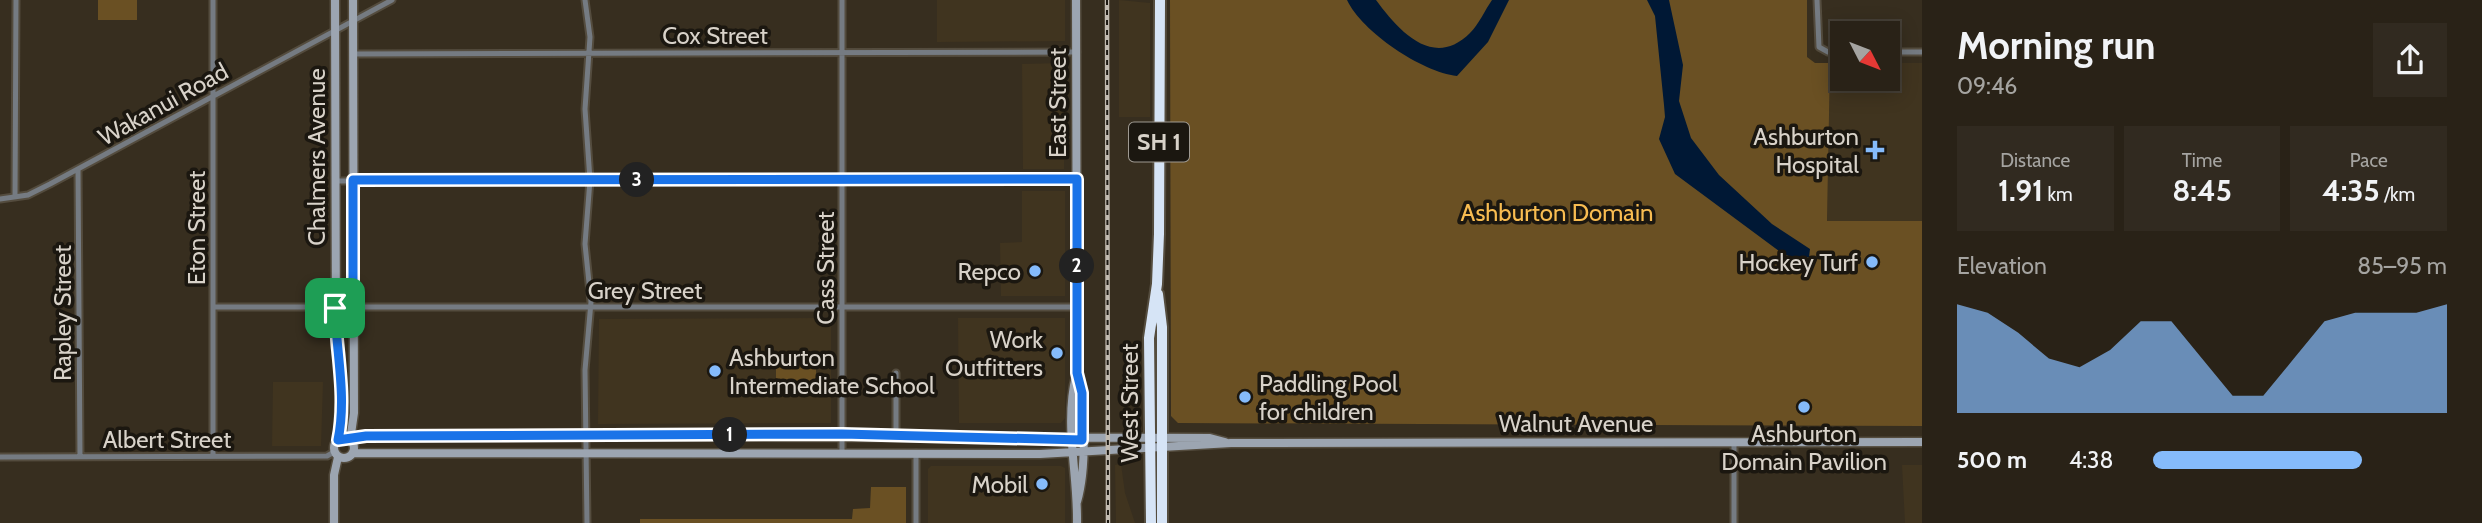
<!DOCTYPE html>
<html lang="en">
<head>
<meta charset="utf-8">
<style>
	:root { --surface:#292217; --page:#312a20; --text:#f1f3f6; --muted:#a5a4a1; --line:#453f36; --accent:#85bbfb }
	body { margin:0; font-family:Cabin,sans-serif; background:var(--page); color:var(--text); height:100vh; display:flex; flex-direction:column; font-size:26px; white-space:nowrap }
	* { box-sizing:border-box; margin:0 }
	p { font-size:23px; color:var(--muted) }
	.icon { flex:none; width:38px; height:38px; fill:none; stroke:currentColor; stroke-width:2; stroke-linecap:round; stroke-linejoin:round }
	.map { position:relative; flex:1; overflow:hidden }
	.panel { display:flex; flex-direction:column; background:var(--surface); width:560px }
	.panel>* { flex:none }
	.needle { width:46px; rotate:132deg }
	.fabs { position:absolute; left:1830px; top:21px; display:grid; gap:14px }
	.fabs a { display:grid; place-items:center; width:70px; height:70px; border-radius:0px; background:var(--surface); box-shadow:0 4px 18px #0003,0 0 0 2px var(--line); font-size:35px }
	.pin { position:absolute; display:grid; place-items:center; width:60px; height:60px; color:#fff; margin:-30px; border-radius:14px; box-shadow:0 4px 10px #0006 }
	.km { position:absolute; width:35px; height:35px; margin:-18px; border-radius:50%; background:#222; color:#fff; font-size:19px; line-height:35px; text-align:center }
	.round { display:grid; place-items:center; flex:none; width:74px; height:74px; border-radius:0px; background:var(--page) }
	.summary { display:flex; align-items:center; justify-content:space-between; height:119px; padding:0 35px }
	h1 { font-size:38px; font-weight:800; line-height:52px }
	.stats { display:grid; grid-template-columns:repeat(3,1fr); gap:10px; height:119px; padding:7px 35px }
	.stats div { display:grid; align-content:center; border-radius:0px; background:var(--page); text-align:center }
	.stats b { font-size:30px; font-weight:800 }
	.stats small { font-size:19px; font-weight:400 }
	.stats p { font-size:19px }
	.chart { height:196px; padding:14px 35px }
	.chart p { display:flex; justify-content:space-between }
	.chart svg { width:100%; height:126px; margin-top:7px; fill:var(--accent); opacity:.7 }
	ul { padding:0 35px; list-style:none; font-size:23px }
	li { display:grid; grid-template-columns:112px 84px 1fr; align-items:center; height:52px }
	li i { height:18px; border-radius:9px; background:var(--accent) }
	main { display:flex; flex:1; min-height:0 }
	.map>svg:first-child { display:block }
	.built { fill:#40341f }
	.green { fill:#6a5023 }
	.water { fill:#001835 }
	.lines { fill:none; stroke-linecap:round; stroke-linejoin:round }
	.street-casing { stroke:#544c3e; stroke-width:9 }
	.secondary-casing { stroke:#544c3e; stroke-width:11 }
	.highway-casing { stroke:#544c3e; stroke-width:14 }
	.street { stroke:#757b82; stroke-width:5 }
	.secondary { stroke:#9ca5b1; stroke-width:8 }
	.highway { stroke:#d6e4f6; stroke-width:10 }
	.rail-casing { stroke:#c1bab0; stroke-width:4.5 }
	.rail { stroke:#1b1710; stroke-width:2; stroke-dasharray:5; stroke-linecap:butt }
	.route-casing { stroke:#fff; stroke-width:14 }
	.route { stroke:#1a73e8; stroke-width:9 }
	.poi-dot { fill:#85bbfb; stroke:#1b1710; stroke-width:2.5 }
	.labels { text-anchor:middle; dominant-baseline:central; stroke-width:7; stroke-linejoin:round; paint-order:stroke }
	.shield { fill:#1b1710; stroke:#9f9a92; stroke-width:2 }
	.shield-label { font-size:23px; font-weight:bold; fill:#d8d2c9 }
	.street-label { font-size:24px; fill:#d8d2c9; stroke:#1b1710 }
	.poi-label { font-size:24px; fill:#d8d2c9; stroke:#1b1710; text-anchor:end }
	.park-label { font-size:24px; fill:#f8bc51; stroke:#1b1710 }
</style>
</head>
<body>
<main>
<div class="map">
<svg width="1922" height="523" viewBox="0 0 1922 523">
	<rect width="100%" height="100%" fill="#372e1f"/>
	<path class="built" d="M937 0H1065V41L937 42Z
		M1119 0 1150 3V117H1119Z
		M1064 63V169H1023L1022 64Z
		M1830 63H1843V79H1888V63H1922V221L1827 222Z
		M1022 191H1065V296H1001L1000 243 1022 242Z
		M831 318V423L598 424 599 319Z
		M958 318H1065V418L1061 423H959Z
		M273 382H323L321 446H272Z
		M1121 464 1125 493 1135 523H1116L1115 465Z
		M1902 465H1922V523H1905Z
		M931 466H1061L1065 468V523H928V469Z"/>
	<path class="green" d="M98 0H137V20H98Z
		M1170 0H1807V57L1815 63H1830L1827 221H1922V426L1178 423 1171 416Z
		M776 358H816V392H776Z
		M871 487H906V523H640V519H852L853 509 870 508Z"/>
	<path class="water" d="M1347 0H1376C1398 30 1433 70 1470 33 1479 24 1485 10 1492 0H1509L1488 42 1457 76C1422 72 1362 32 1347 0Z
		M1647 0H1669L1683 65 1679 101 1691 138 1719 175 1772 224 1810 249 1809 257 1800 260 1783 254 1675 174 1659 139 1665 117 1664 105 1655 16Z"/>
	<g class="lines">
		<g class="street-casing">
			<path id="street" d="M213 0V456
				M585 0 590 37 585 109 590 180 585 244 591 302 585 370 587 523
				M842 0V452
				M1817 0 1819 47 1828 52H1843
				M1888 52H1922
				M353 54 1077 52
				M78 169 80 457
				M335 181 1077 179
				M15 197 16 0
				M0 199 28 195 50 184 392 0
				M213 307H1077
				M896 373V435
				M0 457 327 456 334 452
				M916 523V453
				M1734 523V443"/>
		</g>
		<g class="secondary-casing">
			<path id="secondary" d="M335 0 336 348 341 375 338 440
				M353 0 354 413 350 441 366 436C647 435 929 438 1210 438L1225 442
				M1076 0 1077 373C1085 408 1087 467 1077 502
				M1076 376C1064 424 1078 475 1077 523
				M334 448a10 10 0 1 1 20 0a10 10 0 1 1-20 0Z
				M353 453 1040 454 1231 443 1922 442
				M334 523V475L338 457"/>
		</g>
		<g class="highway-casing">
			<path id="highway" d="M1158 294 1162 327V523
				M1151 523 1149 338 1157 284 1159 234 1160 0"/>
		</g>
		<use href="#street" class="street"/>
		<use href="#secondary" class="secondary"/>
		<use href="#highway" class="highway"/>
		<g class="rail-casing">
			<path id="rail" d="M1107 0 1108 523"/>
		</g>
		<use href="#rail" class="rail"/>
	</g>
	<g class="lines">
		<g class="route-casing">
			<path id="route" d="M1077 179V373L1082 393V440L842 434 366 436 338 440C347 396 336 352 335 308H353V180Z"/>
		</g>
		<use href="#route" class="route"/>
	</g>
	<g class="poi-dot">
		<path d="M1871.5 139.5h7v7h7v7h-7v7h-7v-7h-7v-7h7z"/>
		<circle cx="1872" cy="262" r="7"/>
		<circle cx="1035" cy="271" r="7"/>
		<circle cx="1057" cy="353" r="7"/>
		<circle cx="715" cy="371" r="7"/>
		<circle cx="1245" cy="397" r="7"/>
		<circle cx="1804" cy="407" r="7"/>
		<circle cx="1042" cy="484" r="7"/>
	</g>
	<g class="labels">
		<rect class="shield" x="1129" y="122.5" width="60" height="39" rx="5"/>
		<g class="shield-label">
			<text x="1159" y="142">SH 1</text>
		</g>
		<g class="street-label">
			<text x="715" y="35">Cox Street</text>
			<text transform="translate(1057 103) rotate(-90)">East Street</text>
			<text transform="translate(163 104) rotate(-29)">Wakanui Road</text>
			<text transform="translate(316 157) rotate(-90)">Chalmers Avenue</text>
			<text transform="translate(196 228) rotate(-90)">Eton Street</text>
			<text transform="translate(825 268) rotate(-90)">Cass Street</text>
			<text x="645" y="290">Grey Street</text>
			<text transform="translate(62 313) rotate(-90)">Rapley Street</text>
			<text transform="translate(1129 403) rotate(-90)">West Street</text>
			<text x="1576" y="423">Walnut Avenue</text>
			<text x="167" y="439">Albert Street</text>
		</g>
		<g class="poi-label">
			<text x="1859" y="136">Ashburton<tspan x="1859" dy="28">Hospital</tspan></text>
			<text x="1858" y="262">Hockey Turf</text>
			<text x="1021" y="271">Repco</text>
			<text x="1043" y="339">Work<tspan x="1043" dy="28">Outfitters</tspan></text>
			<text x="729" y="357" text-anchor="start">Ashburton<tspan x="729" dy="28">Intermediate School</tspan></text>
			<text x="1259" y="383" text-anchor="start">Paddling Pool<tspan x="1259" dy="28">for children</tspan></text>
			<text x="1804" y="433" text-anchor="middle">Ashburton<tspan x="1804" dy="28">Domain Pavilion</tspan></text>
			<text x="1028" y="484">Mobil</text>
		</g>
		<g class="park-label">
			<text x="1557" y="212">Ashburton Domain</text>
		</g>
	</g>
</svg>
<div class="fabs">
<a><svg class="needle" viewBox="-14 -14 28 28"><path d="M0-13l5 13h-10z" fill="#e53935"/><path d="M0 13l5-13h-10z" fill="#a5a4a1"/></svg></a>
</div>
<div class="pin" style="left:335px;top:308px;background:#1e9e55"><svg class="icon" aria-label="arrive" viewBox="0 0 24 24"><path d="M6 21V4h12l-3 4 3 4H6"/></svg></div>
<b class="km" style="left:730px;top:435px">1</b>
<b class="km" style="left:1077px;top:266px">2</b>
<b class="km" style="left:637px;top:180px">3</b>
</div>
<section class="panel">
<div class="summary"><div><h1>Morning run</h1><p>09:46</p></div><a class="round"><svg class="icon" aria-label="share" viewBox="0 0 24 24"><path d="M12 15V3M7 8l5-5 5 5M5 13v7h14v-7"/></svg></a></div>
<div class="stats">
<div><p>Distance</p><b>1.91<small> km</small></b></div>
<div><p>Time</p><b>8:45</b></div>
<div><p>Pace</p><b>4:35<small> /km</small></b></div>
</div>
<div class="chart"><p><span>Elevation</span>85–95 m</p>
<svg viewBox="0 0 160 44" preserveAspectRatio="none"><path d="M0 44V6L10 9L20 16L30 25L40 28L50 22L60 12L70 12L80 25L90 38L100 38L110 25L120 12L130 9L140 9L150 9L160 6V44z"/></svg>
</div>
<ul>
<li><b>500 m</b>4:38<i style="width:71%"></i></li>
</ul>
</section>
</main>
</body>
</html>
